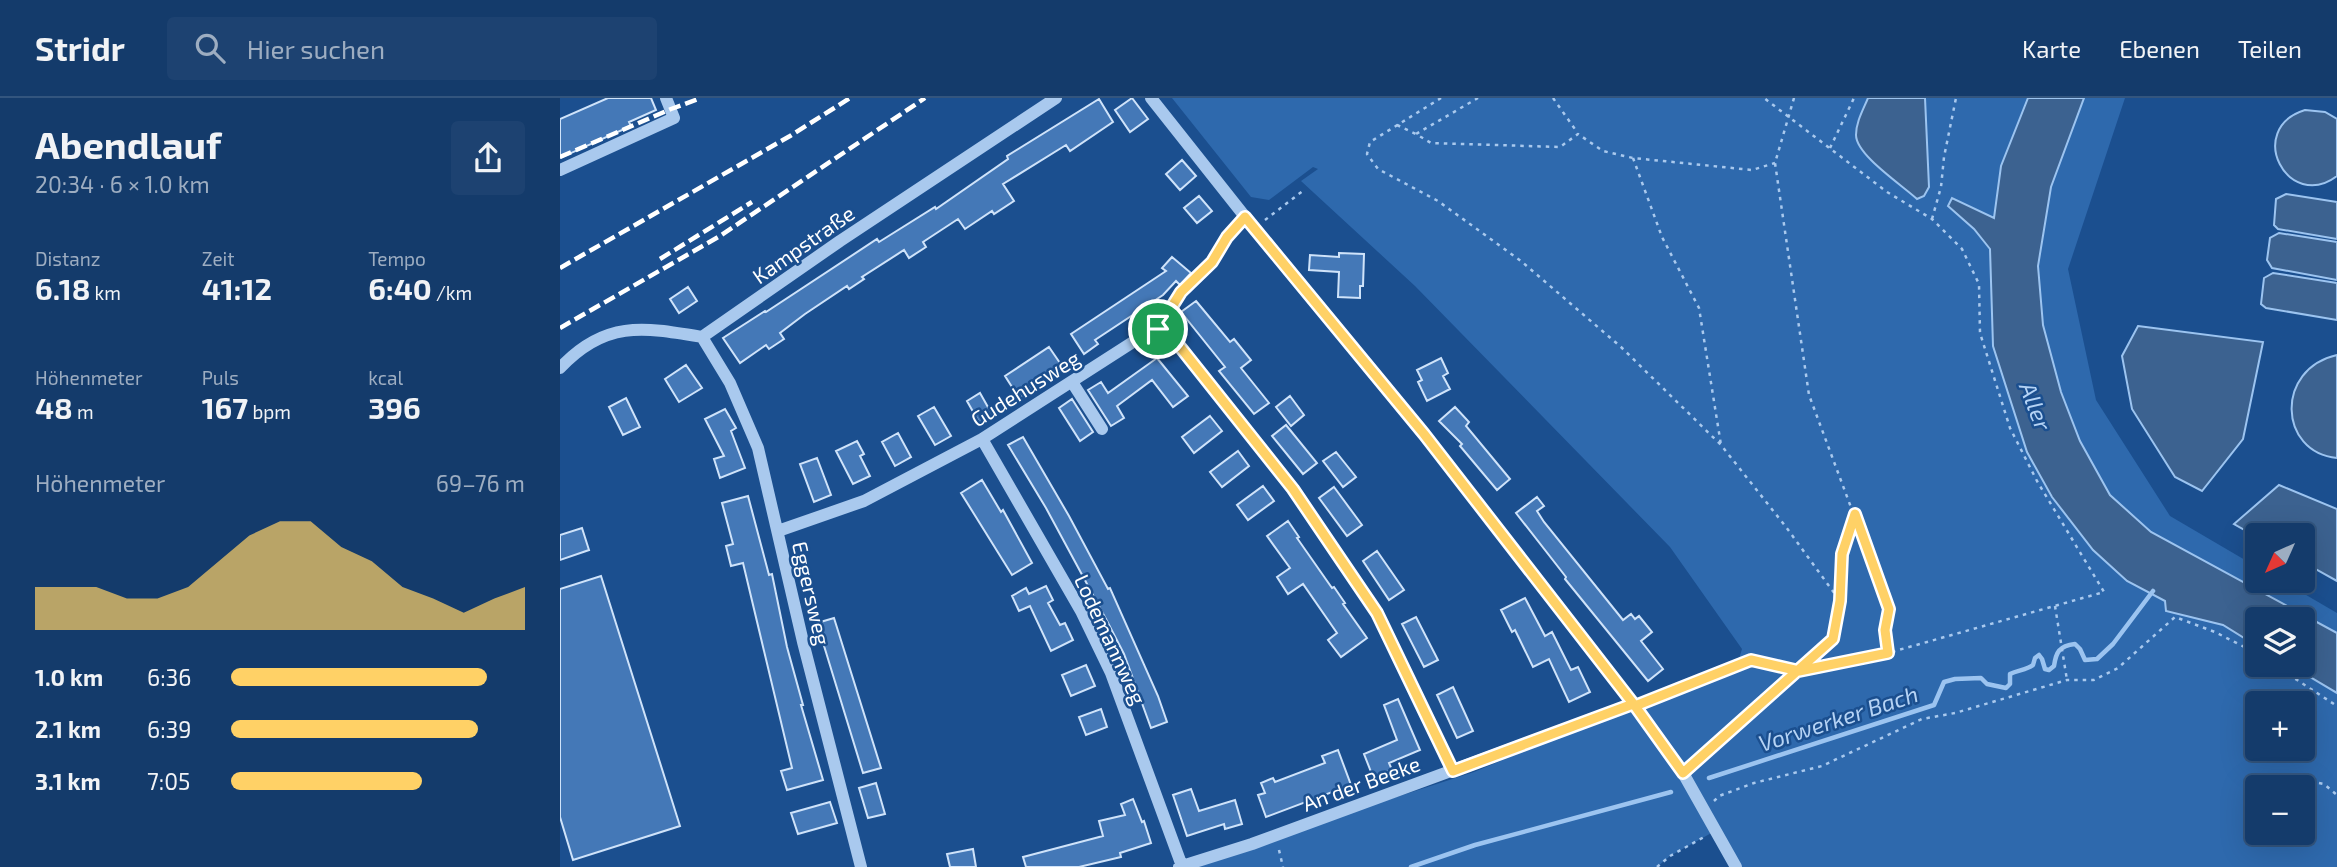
<!DOCTYPE html>
<html lang="de">
<head>
<meta charset="utf-8">
<style>
	:root { --surface:#143b6b; --page:#1d4271; --text:#f1f3f6; --muted:#9dadc1; --line:#33557e; --accent:#ffd166 }
	body { margin:0; font-family:"Exo 2",sans-serif; background:var(--page); color:var(--text); height:100vh; display:flex; flex-direction:column; font-size:26px; white-space:nowrap }
	* { box-sizing:border-box; margin:0 }
	p { font-size:23px; color:var(--muted) }
	.icon { flex:none; width:38px; height:38px; fill:none; stroke:currentColor; stroke-width:2; stroke-linecap:round; stroke-linejoin:round }
	.map { position:relative; flex:1; overflow:hidden }
	.details { display:flex; flex-direction:column; background:var(--surface); width:560px }
	.details>* { flex:none }
	.needle { width:46px; rotate:225deg }
	.tools { position:absolute; left:1685px; top:425px; display:grid; gap:14px }
	.tools a { display:grid; place-items:center; width:70px; height:70px; border-radius:7px; background:var(--surface); box-shadow:0 7px 28px #0002,0 0 0 2px var(--line); font-size:35px }
	.pin { position:absolute; display:grid; place-items:center; width:60px; height:60px; color:#fff; margin:-30px; border:4px solid #fff; border-radius:50%; box-shadow:0 2px 7px #0007 }
	.round { display:grid; place-items:center; flex:none; width:74px; height:74px; border-radius:7px; background:var(--page) }
	.head { display:flex; align-items:center; justify-content:space-between; height:119px; padding:0 35px }
	h1 { font-size:38px; font-weight:700; line-height:52px }
	.metrics { display:grid; grid-template-columns:repeat(3,1fr); gap:10px; height:119px; padding:7px 35px }
	.metrics div { display:grid; align-content:center }
	.metrics b { font-size:30px; font-weight:700 }
	.metrics small { font-size:19px; font-weight:400 }
	.metrics p { font-size:19px }
	.chart { height:196px; padding:14px 35px }
	.chart p { display:flex; justify-content:space-between }
	.chart svg { width:100%; height:126px; margin-top:7px; fill:var(--accent); opacity:.7 }
	ul { padding:0 35px; list-style:none; font-size:23px }
	li { display:grid; grid-template-columns:112px 84px 1fr; align-items:center; height:52px }
	li i { height:18px; border-radius:9px; background:var(--accent) }
	header { display:flex; align-items:center; gap:42px; box-sizing:border-box; height:98px; padding:0 35px; background:var(--surface); border-bottom:2px solid var(--line) }
	header strong { font-size:33px }
	nav { display:flex; gap:38px; margin-inline-start:auto; font-size:24px }
	.search { width:490px; height:63px; background:var(--page); display:flex; align-items:center; gap:18px; box-sizing:border-box; padding:0 24px; border-radius:7px; color:var(--muted); font-size:26px }
	main { display:flex; flex:1; min-height:0 }
	.map>svg:first-child { display:block }
	.green { fill:#2e69ad; fill-rule:evenodd }
	.water { fill:#3c6290; stroke:#9cc4f0; stroke-width:2 }
	.lines { fill:none; stroke-linecap:round; stroke-linejoin:round }
	.stream { stroke:#9cc4f0; stroke-width:4.5 }
	.building { fill:#4478b7; stroke:#cfe3fa; stroke-width:2 }
	.path { stroke:#a9c9ee; stroke-width:2.5; stroke-dasharray:3.5 5; stroke-linecap:butt }
	.minor { stroke:#a9c9ee; stroke-width:12 }
	.rail { stroke:#fff; stroke-width:4.5; stroke-dasharray:12 5; stroke-linecap:butt }
	.route-casing { stroke:#fff; stroke-width:14 }
	.route { stroke:#ffd166; stroke-width:9 }
	.labels { text-anchor:middle; dominant-baseline:central; stroke-width:5; stroke-linejoin:round; paint-order:stroke }
	.street-label { font-size:21px; fill:#fff; stroke:#1b4f8f }
	.water-label { font-size:23px; font-style:italic; fill:#b5d3f5; stroke:#1b4f8f }
</style>
</head>
<body>
<header>
<strong>Stridr</strong>
<div class="search"><svg class="icon" aria-label="search" viewBox="0 0 24 24"><circle cx="10" cy="10" r="6"/><path d="M15 15l6 6"/></svg>Hier suchen</div>
<nav><a>Karte</a><a>Ebenen</a><a>Teilen</a></nav>
</header>
<main>
<section class="details">
<div class="head"><div><h1>Abendlauf</h1><p>20:34 · 6 × 1.0 km</p></div><a class="round"><svg class="icon" aria-label="share" viewBox="0 0 24 24"><path d="M12 15V3M7 8l5-5 5 5M5 13v7h14v-7"/></svg></a></div>
<div class="metrics">
<div><p>Distanz</p><b>6.18<small> km</small></b></div>
<div><p>Zeit</p><b>41:12</b></div>
<div><p>Tempo</p><b>6:40<small> /km</small></b></div>
</div>
<div class="metrics">
<div><p>Höhenmeter</p><b>48<small> m</small></b></div>
<div><p>Puls</p><b>167<small> bpm</small></b></div>
<div><p>kcal</p><b>396</b></div>
</div>
<div class="chart"><p><span>Höhenmeter</span>69–76 m</p>
<svg viewBox="0 0 160 44" preserveAspectRatio="none"><path d="M0 44V29L10 29L20 29L30 33L40 33L50 29L60 20L70 11L80 6L90 6L100 15L110 20L120 29L130 33L140 38L150 33L160 29V44z"/></svg>
</div>
<ul>
<li><b>1.0 km</b>6:36<i style="width:87%"></i></li>
<li><b>2.1 km</b>6:39<i style="width:84%"></i></li>
<li><b>3.1 km</b>7:05<i style="width:65%"></i></li>
</ul>
</section>
<div class="map">
<svg width="1777" height="769" viewBox="0 0 1777 769">
	<rect width="100%" height="100%" fill="#1b4f8f"/>
	<path class="green" d="M612 0H1308C1303 12 1296 24 1296 37 1296 57 1342 87 1357 100L1369 89 1365 0H1468L1441 68 1434 120 1392 100 1388 107 1414 131 1430 151 1433 248 1467 354 1492 399 1533 452 1567 483 1605 503 1606 513 1663 527 1697 548 1698 567H1730L1777 595V769H1176L1155 733 1110 758 1097 769H619L914 674 1178 564 1182 551 1110 449 855 188 741 83 758 71 753 69 709 102 691 99ZM1698 606H1743V651H1698ZM1698 690H1743V735H1698Z
		M1524 0H1565L1508 171 1536 302 1610 418 1697 469 1698 483H1722L1777 515V535L1591 434 1550 397 1520 343 1501 294 1483 227 1478 168 1491 89Z"/>
	<path class="water" d="M1308 0H1365L1369 89 1364 98 1357 101C1342 87 1296 57 1296 37 1296 24 1303 12 1308 0Z
		M1468 0H1524L1491 89 1478 168 1483 227 1501 294 1520 343 1550 397 1591 434 1777 535V595L1730 567H1743V522H1698L1697 548 1663 527 1606 513 1605 503 1567 483 1533 452 1492 399 1467 354 1433 248 1430 151 1414 131 1388 108 1392 100 1434 120 1441 68Z
		M1745 12 1765 14 1777 21V78C1728 115 1684 31 1745 12Z
		M1726 96 1777 104V141L1718 131 1714 127 1716 101Z
		M1719 135 1777 144V182L1712 170 1707 162 1710 140Z
		M1713 175 1777 185V222L1706 210 1701 206 1704 180Z
		M1578 228 1703 244 1683 341 1642 393 1615 379 1572 311 1562 258Z
		M1777 257V360C1718 354 1715 271 1777 257Z
		M1719 387 1777 411V483L1743 464V438L1697 439 1674 426Z"/>
	<g class="lines">
		<path class="stream" d="M1149 680 1374 607 1384 584 1395 581 1421 580 1427 586 1446 590 1450 586V576C1458 572 1467 572 1473 567L1475 560 1479 557 1482 561 1485 571 1489 572 1494 568C1496 554 1499 548 1515 546L1520 551 1525 562 1537 561 1553 546 1593 493
			M851 769 915 747 1111 694"/>
	</g>
	<path class="building" d="M48 0H91L96 12 69 24 71 28 0 60V21Z
		M572 0 588 21 570 34 555 12Z
		M539 1 553 24 510 53 506 47 443 86 454 103 434 116 432 113 405 131 398 121 363 144 366 149 349 160 344 152 302 179 304 181 289 191 287 188 245 216 220 235 224 241 209 251 206 247 180 265 163 240 205 213 206 214 317 141 319 144 375 109 376 111 448 61 447 58Z
		M622 62 636 78 620 92 606 76Z
		M639 98 652 113 637 125 624 110Z
		M779 155 804 156 803 188H800V200L778 199 779 174 749 172 750 157 779 159Z
		M612 159 631 175 620 187 616 183 603 197 535 242 538 246 524 256 511 236 606 173 602 170Z
		M128 189 137 203 119 215 110 201Z
		M636 203 670 244 674 241 691 262 681 270 709 305 694 316 659 273 665 269 621 214Z
		M489 249 502 268 470 289 472 291 459 300 445 278Z
		M597 260 628 298 613 309 592 282 557 308 564 320 551 328 528 292 541 284 548 295Z
		M881 260 888 275 883 278 890 291 867 303 858 284 862 282 857 272Z
		M126 267 142 290 119 304 105 281Z
		M420 295 433 318 420 326 407 303Z
		M730 298 744 317 731 328 716 309Z
		M66 300 80 329 63 337 49 309Z
		M512 301 533 334 520 343 499 310Z
		M374 309 391 338 375 347 358 318Z
		M895 309 909 324 906 328 950 381 937 392 900 348 902 346 879 323Z
		M165 311 176 330 171 333 185 370 160 380 154 361 164 358 145 321Z
		M650 318 662 333 634 355 622 339Z
		M726 327 757 365 743 376 712 338Z
		M338 335 351 359 335 368 322 344Z
		M463 339 509 418 548 491 550 490 598 598 607 624 591 630 564 556 547 523 486 410 448 347Z
		M297 343 304 356 300 358 310 378 293 386 276 353Z
		M678 353 689 368 662 389 650 374Z
		M776 354 796 379 783 389 763 363Z
		M257 360 271 397 254 404 240 366Z
		M422 382 441 414 443 412 472 465 452 477 401 395Z
		M703 388 714 403 688 422 677 407Z
		M774 389 802 427 787 438 759 400Z
		M188 398 209 477 212 476 227 549 243 607H241L263 682 227 692 221 673 232 670 183 465 171 468 166 448 173 446 162 405Z
		M977 399 984 408 977 413 984 424 1063 522 1071 516 1075 521 1079 518 1092 534 1081 543 1103 571 1088 583 1005 481 1006 479 956 415Z
		M728 423 739 439 737 440 772 490 774 489 785 505 783 506 807 540 781 559 768 542 777 535 743 486 728 496 717 479 730 470 707 438Z
		M22 430 29 452 0 462V437Z
		M817 453 844 492 829 502 803 463Z
		M41 478 120 728 13 762 0 719V491Z
		M486 488 493 502 488 505 500 527 505 525 513 542 491 553 470 508 459 513 452 498 466 490 469 496Z
		M965 500 985 538 992 534 1011 572 1018 569 1030 594 1009 604 989 561 973 569 955 532 952 534 941 512Z
		M856 519 878 562 864 569 842 526Z
		M274 520 321 670 303 675 257 525Z
		M526 567 535 588 511 598 502 577Z
		M893 589 913 633 897 640 877 597Z
		M838 601 860 652 829 665 832 672 813 679 804 656 837 642 824 607Z
		M541 611 547 629 526 637 519 619Z
		M778 652 791 687 706 719 698 697 705 695 701 685 713 680 715 684 765 665 762 658Z
		M316 685 325 716 308 720 299 690Z
		M631 691 639 713 675 702 682 726 665 731 664 726 627 738 613 697Z
		M573 701 582 724 584 723 591 745 560 755 561 759 519 769H466L463 759 543 738 539 723 565 717 561 706Z
		M270 704 277 725 238 736 231 715Z
		M413 751 416 769H390L387 756Z"/>
	<g class="lines">
		<path class="path" d="M881 0 810 44 807 56 818 71 878 103 961 163 1061 249 1161 347 1226 429 1280 503 1273 541 1133 665
			M918 0 856 36 871 45 1000 49 1018 36 1043 53 1073 60 1192 72 1215 65
			M993 0 1017 34
			M1234 0 1215 65 1249 297 1329 511 1325 532 1327 554
			M837 27 856 36
			M1270 50 1294 0
			M1073 60 1102 139 1139 210 1161 347
			M1372 121 1381 89 1384 59 1396 0
			M705 122 744 92
			M604 219 621 194 652 164 667 139 676 129
			M1280 503 1282 456 1294 417
			M1495 508 1507 582
			M1714 567 1777 608
			M1088 603 1191 562 1239 573 1328 555 1544 494 1477 383 1450 330 1420 235 1419 186 1402 151 1372 121 1327 94 1204 0
			M1734 680 1764 686 1777 697
			M1154 703 1159 698 1194 685 1262 668 1362 621 1395 615 1507 582H1534L1558 570 1615 519 1655 534 1698 556
			M719 752 723 769
			M1097 769 1110 758 1144 739"/>
		<path class="minor" d="M591 0 694 130 864 336 1075 608 1123 675 1176 769
			M0 72 114 20 106 0
			M142 239 170 285 198 350 243 544 301 769
			M0 270C45 222 83 229 142 239L280 143 496 0
			M512 284 542 331
			M422 341 521 513 551 575 622 768
			M218 433 304 403 422 341 587 235 598 231 609 235 733 391 817 515 893 673
			M619 769 692 746 1073 606"/>
		<path class="rail" d="M0 59 111 11 141 0
			M100 161 192 104
			M0 170 230 38 290 0
			M0 230 160 138 365 0"/>
	</g>
	<g class="lines">
		<g class="route-casing">
			<path id="route" d="M598 231 609 235 733 391 817 515 893 673 1073 606 1075 608 1191 562 1239 573 1328 555 1325 532 1329 511 1295 416 1282 456 1280 503 1273 541 1123 675 1075 608 864 336 685 119 667 139 652 164 621 194 598 231"/>
		</g>
		<use href="#route" class="route"/>
	</g>
	<g class="labels">
		<g class="street-label">
			<text transform="translate(243 146) rotate(-35)">Kampstraße</text>
			<text transform="translate(465 290) rotate(-32)">Gudehusweg</text>
			<text transform="translate(252 495) rotate(77)">Eggersweg</text>
			<text transform="translate(551 541) rotate(65)">Lodemannweg</text>
			<text transform="translate(801 685) rotate(-20)">An der Beeke</text>
		</g>
		<g class="water-label">
			<text transform="translate(1476 308) rotate(69)">Aller</text>
			<text transform="translate(1278 620) rotate(-18)">Vorwerker Bach</text>
		</g>
	</g>
</svg>
<div class="tools">
<a><svg class="needle" viewBox="-14 -14 28 28"><path d="M0-13l5 13h-10z" fill="#e53935"/><path d="M0 13l5-13h-10z" fill="#9dadc1"/></svg></a>
<a><svg class="icon" aria-label="layers" viewBox="0 0 24 24"><path d="M12 4l9 5-9 5-9-5zM3 14l9 5 9-5"/></svg></a>
<a>+</a>
<a>−</a>
</div>
<div class="pin" style="left:598px;top:231px;background:#1e9e55"><svg class="icon" aria-label="arrive" viewBox="0 0 24 24"><path d="M6 21V4h12l-3 4 3 4H6"/></svg></div>
</div>
</main>
</body>
</html>
